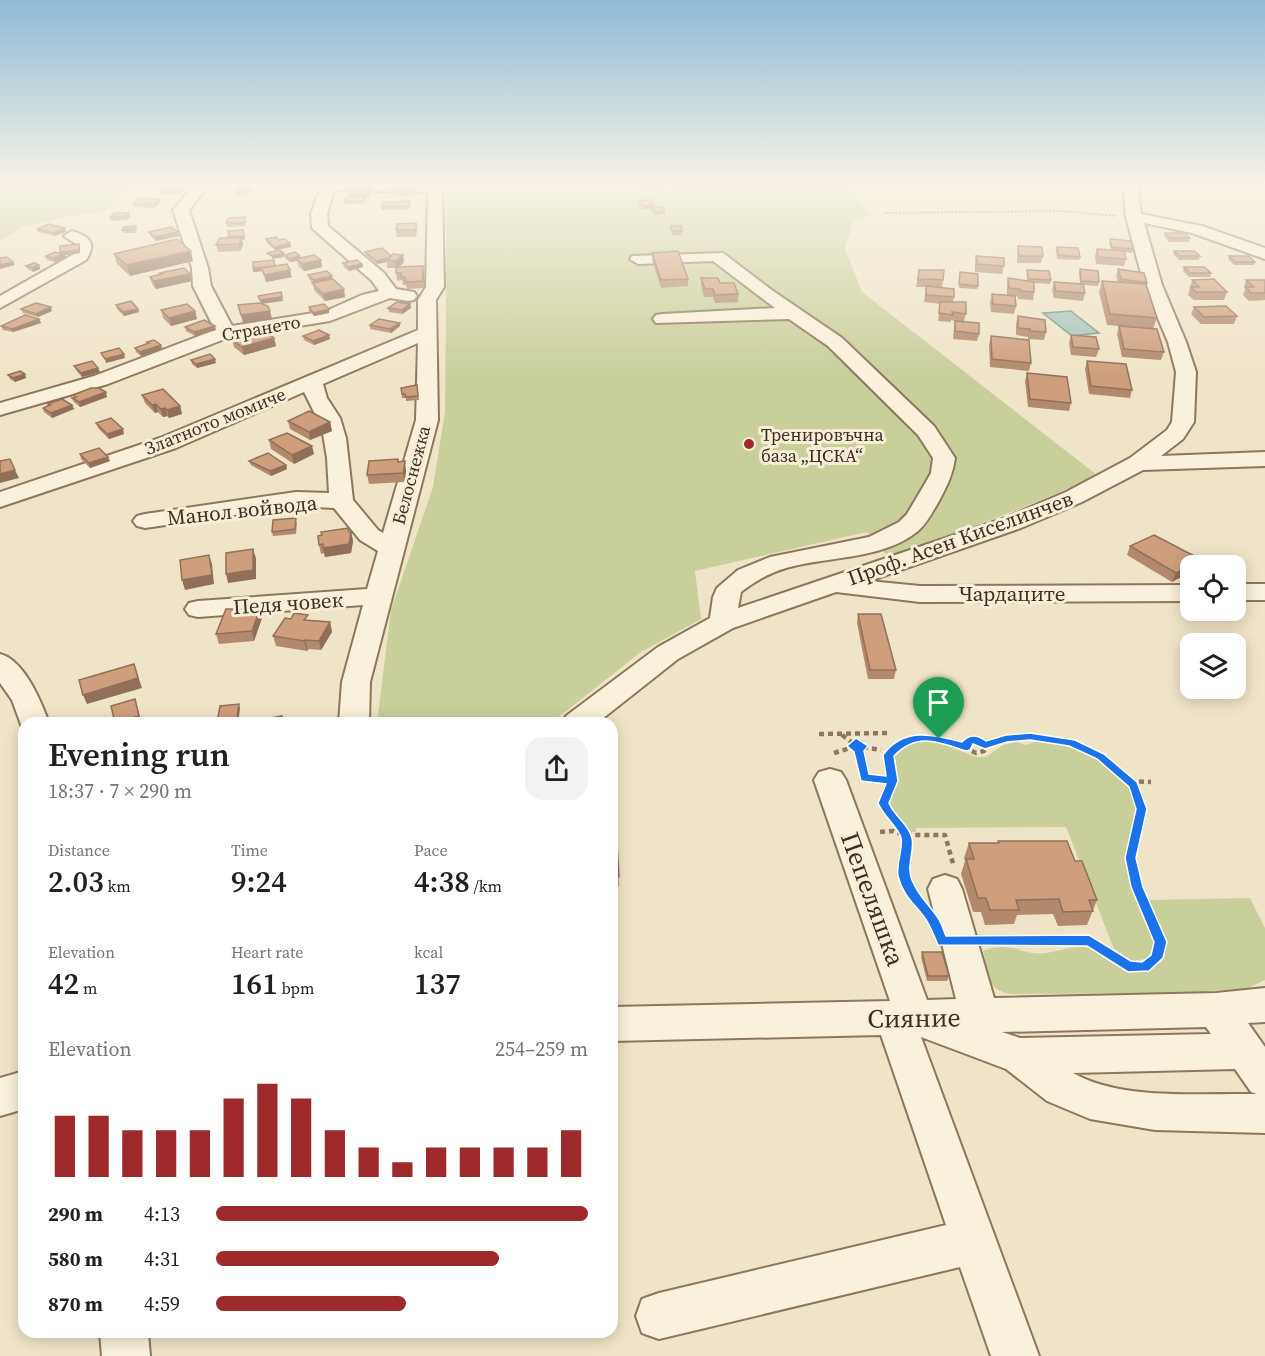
<!DOCTYPE html>
<html lang="en">
<head>
<meta charset="utf-8">
<style>
	:root { --surface:#fff; --page:#f2f2f2; --text:#202124; --muted:#757577; --accent:#9e2a2b }
	body { margin:0; font-family:"Source Serif 4",serif; background:var(--page); color:var(--text); height:100vh; display:flex; flex-direction:column; font-size:22px; white-space:nowrap }
	* { box-sizing:border-box; margin:0 }
	p { font-size:20px; color:var(--muted) }
	.icon { flex:none; width:33px; height:33px; fill:none; stroke:currentColor; stroke-width:2; stroke-linecap:round; stroke-linejoin:round }
	.map { position:relative; flex:1; overflow:hidden }
	.sheet { position:absolute; left:18px; top:717px; width:600px; height:621px; display:flex; flex-direction:column; background:var(--surface); border-radius:18px; box-shadow:0 3px 15px #0003 }
	.sheet>* { flex:none }
	.buttons { position:absolute; left:1180px; top:555px; display:grid; gap:12px }
	.buttons a { display:grid; place-items:center; width:66px; height:66px; border-radius:12px; background:var(--surface); box-shadow:0 3px 15px #0003; font-size:30px }
	.pin { position:absolute; display:grid; place-items:center; width:51px; height:51px; color:#fff; margin:-62px -26px; border-radius:50% 50% 50% 0; rotate:-45deg; box-shadow:0 0 6px #0007 }
	.pin .icon { rotate:45deg }
	.round { display:grid; place-items:center; flex:none; width:63px; height:63px; border-radius:18px; background:var(--page) }
	.summary { display:flex; align-items:center; justify-content:space-between; height:102px; padding:0 30px }
	h1 { font-size:33px; font-weight:600; line-height:45px }
	.figures { display:grid; grid-template-columns:repeat(3,1fr); gap:9px; height:102px; padding:6px 30px }
	.figures div { display:grid; align-content:center }
	.figures b { font-size:30px; font-weight:600 }
	.figures small { font-size:16px; font-weight:400 }
	.figures p { font-size:16px }
	.chart { height:168px; padding:12px 30px }
	.chart p { display:flex; justify-content:space-between }
	.chart svg { width:100%; height:108px; margin-top:6px; stroke:var(--accent); stroke-width:6 }
	ul { padding:0 30px; list-style:none; font-size:20px }
	li { display:grid; grid-template-columns:96px 72px 1fr; align-items:center; height:45px }
	li i { height:15px; border-radius:8px; background:var(--accent) }
	.map>svg:first-child { display:block }
	.green { fill:#c9cf9b }
	.water { fill:#a9c4bc; stroke:#6f938a; stroke-width:1.5 }
	.lines { fill:none; stroke-linecap:round; stroke-linejoin:round }
	.minor-casing { stroke:#8d765c; stroke-width:4 }
	.path-far1 { stroke:#8d765c; stroke-width:2; stroke-dasharray:2 1.5; stroke-linecap:butt }
	.path { stroke:#8d765c; stroke-width:4.5; stroke-dasharray:5 4; stroke-linecap:butt }
	.minor { fill:#faf1dc; fill-rule:evenodd }
	.wall { fill:#b2896c }
	.shaded-wall { fill:#916f58 }
	.building { fill:#cf9f7d; stroke:#916f58; stroke-width:1.5 }
	.route { fill:#1a73e8; stroke:#fff; stroke-width:1.5; fill-rule:evenodd }
	.poi-dot { fill:#9e2a2b; stroke:#f7eed8; stroke-width:2 }
	.labels { text-anchor:middle; dominant-baseline:central; stroke-width:6; stroke-linejoin:round; paint-order:stroke }
	.far-street-label { font-size:18px; fill:#3d2e20; stroke:#f7eed8 }
	.far-poi-label { font-size:18px; fill:#3d2e20; stroke:#f7eed8; text-anchor:start }
	.street-label { font-size:21px; fill:#3d2e20; stroke:#f7eed8 }
	.near-street-label { font-size:26px; fill:#3d2e20; stroke:#f7eed8 }
</style>
</head>
<body>
<div class="map">
<svg width="1265" height="1356" viewBox="0 0 1265 1356">
	<rect width="100%" height="100%" fill="#f0e4c8"/>
	<path class="green" d="M0 184H134L103 212 68 216 21 228 0 240Z
		M742 184H850L869 215 853 222 845 249 862 292 1097 475C1029 508 959 532 887 556L867 532 695 571 701 619 641 652 551 723H377L391 610 433 487 445 412 447 191H627Z
		M920 741 940 743 976 757H986L1003 745 1017 742 1025 745C1030 744 1034 742 1038 741 1042 740 1051 744 1056 744 1088 750 1135 770 1137 809 1138 823 1124 854 1126 862 1132 892 1151 919 1154 949L1146 959 1132 961 1114 949 1066 827 916 828V832H910L892 814 888 803 898 782 895 755 903 746Z
		M1250 898 1265 928V980L1248 988 1184 993 1010 994C985 989 988 973 983 951 1012 940 1022 956 1046 953 1066 950 1073 944 1095 949 1107 952 1114 964 1125 969 1133 973 1140 970 1148 969 1183 960 1157 922 1149 900Z"/>
	<path class="water" d="M1071 311 1099 333 1072 336 1043 313Z"/>
	<g class="lines">
		<g class="minor-casing">
			<path id="minor" d="M195 184H210L189 210 208 268 211 286 232 326 326 311 362 295 379 291 372 281 312 228 311 214 322 184H438L442 188 444 287 436 300 438 420 370 682 369 723H339L342 682 363 605 198 617 189 615 185 609 189 603 198 601 367 589 378 551 360 540 334 508 296 506 145 528 137 526 133 521 137 516 145 514 296 492 329 493 327 458 322 428 304 392 176 448 0 507V492L160 438 418 330V300L426 287 428 192 334 190 327 214 328 226 384 273 396 289 414 292 417 296 414 300 408 301 390 298 330 321 230 337 108 384 0 415V403L94 376 215 330 193 286 192 268 173 210ZM418 343 416 420 383 533 378 530 353 500 346 438 340 418 327 398 323 384Z
				M1123 184H1137L1141 214 1202 226 1265 248V259L1192 233 1144 223 1162 285 1186 342 1196 372 1194 422 1183 439 1161 456 1265 452V466L1143 470 1082 502 1021 528 869 581 920 586 1191 585V601L920 602 836 592 733 628 678 659 597 723H562L566 716 658 647 710 618 713 597 717 588 738 570 770 557 869 537 899 522 907 514 923 487 931 473 933 458 918 435 828 346 789 319 656 323 653 319 656 315 662 314 775 308 713 261 638 264 630 259 632 256 723 253 773 291 842 338 934 426 955 458C953 474 947 486 939 501 933 511 927 523 918 531 883 560 828 556 786 568 769 573 755 581 741 592L738 608 1005 518 1066 492 1130 458 1167 430 1172 422 1176 372 1168 342 1144 285 1126 217Z
				M72 231C90 236 97 244 86 260L0 308V296L74 254 76 244 64 236Z
				M1236 584H1265V600H1236Z
				M0 654C24 660 41 701 49 723H24L23 730 12 700 0 683Z
				M830 769 841 772 846 780 927 1000 956 999 928 889 933 879 945 875 957 879 962 889 994 998 1216 993 1265 988V1022L1248 1023 1265 1047V1133L1155 1130 1090 1119 1047 1101 1006 1069 921 1037 1039 1356H991L960 1267 659 1339 642 1333 636 1316 642 1299 659 1293 946 1225 881 1035 612 1041V1007L890 1001 814 780 819 772ZM1206 1027 1211 1034 1020 1038 1002 1032ZM1235 1069 1251 1092 1257 1094C1202 1093 1122 1101 1073 1073Z
				M24 1071V1109L0 1116V1078Z
				M100 1332H148L150 1356H102Z"/>
		</g>
		<path class="path-far1" d="M453 188H625L699 184
			M885 213 1062 211 1116 216"/>
		<path class="path" d="M819 734 891 733
			M842 735 853 743
			M974 739 983 743 986 748 984 751 976 753 968 749 967 743Z
			M853.5 746a4.5 4.5 0 1 1 9 0a4.5 4.5 0 1 1-9 0Z
			M985 745C1034 729 1078 737 1117 771 1129 781 1140 792 1141 809 1142 831 1127 845 1133 872 1139 896 1155 917 1160 940 1161 945 1158 953 1157 958 1118 980 1119 948 1086 940 1054 934 1019 939 987 940
			M863 747 881 750
			M858 750 865 778 893 781
			M834 753 853 747
			M1130 781 1151 782
			M880 832 893 831 905 835H945L954 867
			M921 906 913 896 906 877 905 834 883 803 893 781 889 755C916 731 934 738 966 747"/>
		<use href="#minor" class="minor"/>
	</g>
	<path class="wall" d="M1235 184H1265V187Z
		M184 185 185 189 180 194H160L159 191Z
		M371 185 372 191 368 198H365L366 200 363 204H345L344 201 348 196 347 191Z
		M251 187 252 190 247 195H236V192Z
		M415 191 414 196H394V193Z
		M159 199 160 202 154 208 134 207 133 204Z
		M639 201 665 211V214L654 215 652 208 642 209 639 205Z
		M411 205 407 210H382L381 207Z
		M130 216 127 220 111 221 110 217Z
		M247 221 245 226 227 227 226 223Z
		M416 223 417 230 416 237H397L396 230Z
		M136 226 137 229 135 233H123L122 230Z
		M671 226 682 231V235H672Z
		M37 229 66 232 55 236 38 232Z
		M149 232H178L179 236 156 241 150 235Z
		M1165 233 1190 238 1189 242H1169L1164 236Z
		M220 238 245 239 242 240 243 245 240 251 218 252 216 245Z
		M266 239 279 240 290 243 291 247 275 250 267 243Z
		M1110 239 1133 249 1132 253 1124 252 1126 259 1124 266 1096 264 1095 256 1097 249 1111 250 1109 243Z
		M79 244 80 253 65 255 66 258 55 262 47 260 46 256 60 253Z
		M1018 246 1043 256 1041 263H1017V253Z
		M1057 247 1080 257 1079 260 1057 259 1056 250Z
		M1174 251 1200 256 1199 260H1179L1173 254Z
		M365 252 391 256 403 255 404 262 399 267 424 273V288L407 289 406 285H403L402 280 397 281 396 268H387V262L377 264 366 255Z
		M652 253 688 279V286L661 288 652 260Z
		M114 254 193 261 130 276 117 264Z
		M285 255 300 256V258L322 267 304 271 298 266 297 261 290 262 285 258Z
		M976 256 1004 266 1002 274 975 272V264Z
		M1229 256 1255 262 1254 265H1234L1228 259Z
		M343 263 362 264 363 267 349 271 344 267Z
		M39 265 40 269 33 272 28 269 26 266Z
		M275 266 292 277 266 282 262 271 253 272V268Z
		M1184 267 1211 273 1210 277H1189L1183 271Z
		M1080 269 1099 282 1098 286 1083 285 1085 293 1083 301 1054 298 1052 290 1054 282 1080 284 1079 273Z
		M1118 269 1147 283 1146 284 1157 318 1153 329 1164 352 1161 360 1122 357 1117 334 1119 326 1107 325 1099 292 1102 281 1118 282 1116 276Z
		M919 270 943 280 942 288 954 297 953 302 966 314 964 321 979 334 977 341 953 339 954 328 955 321 951 320V322L938 321 940 304 924 302 926 287H916Z
		M1027 270 1051 280 1050 284 1034 283V292L1033 300 1018 299V297L1015 296 1016 306 1014 314 991 312 990 302 992 294 1007 295V285L1008 278 1027 281Z
		M960 272 978 286 977 289 959 288Z
		M160 273 192 281 156 289 152 284 150 277 161 275Z
		M308 275 333 279 345 297 325 301 314 290 313 283 309 279Z
		M701 278 720 283 738 294V302L715 303 713 297H704L701 286Z
		M1192 280 1227 292 1224 300H1194L1188 295Z
		M1246 280H1265V300L1249 301 1243 295 1245 289 1244 288Z
		M410 304 411 308 402 314 389 312 388 308Z
		M116 305 139 312 124 316 117 309Z
		M309 307 329 309V313L314 316 309 311Z
		M1194 307 1237 316 1234 324H1201L1191 314Z
		M21 309 52 311 38 317 23 313Z
		M161 310 195 311 197 319 171 326 163 318Z
		M1018 316 1046 332 1044 340 1028 339V337L1016 335V324Z
		M39 319 41 323 13 332 3 330 1 326Z
		M400 323V326L391 333 370 329V325Z
		M185 327 216 330 195 336 186 331Z
		M329 335 330 339 314 345 304 340 303 336Z
		M1071 335 1099 349 1096 357 1071 355 1069 343Z
		M991 336 1031 363 1029 371 990 367 989 344Z
		M274 338 276 346 244 355 234 347 232 340Z
		M147 342 161 345 162 349 141 356 136 352 135 348 147 344Z
		M191 360 216 363 197 368 192 364Z
		M1087 361 1132 390 1130 398 1089 394 1085 369Z
		M74 366 100 372 82 377 76 370Z
		M1027 373 1071 403 1069 411 1028 407 1025 381Z
		M25 374 26 378 15 382 10 379 8 375Z
		M417 385 419 400 406 401V398H402L401 388Z
		M73 395 107 397 80 407 74 402 72 398 74 397Z
		M142 395 180 406 182 414 169 418 167 416 163 417 158 412 155 413 145 403Z
		M48 404 72 405 74 409 52 418 44 412 43 408 48 406Z
		M288 421 330 422 332 431 310 440 290 429Z
		M96 423 124 434 109 439 98 428Z
		M269 440 314 454 294 464 271 449Z
		M80 454 110 461 90 468 81 459Z
		M249 461 286 465 287 469 271 476 251 465Z
		M399 462 406 470 405 482 369 484 367 475Z
		M297 522 296 534 273 536 272 532Z
		M349 532H351L353 541 351 553 325 557 324 553 321 554 319 545Z
		M1130 546 1202 560 1172 582 1127 555Z
		M858 614 896 670 894 679H868L857 623Z
		M262 618 254 641 219 644 216 634Z
		M309 620 330 622 332 632 321 650 308 649 307 651 276 646 273 636Z
		M998 841 1075 861 1097 900 1087 925 1058 926 1053 914 1017 915 1014 924 985 925 981 912H973L961 874 965 861 964 858 969 843H998Z
		M612 843H617L619 886 612 887Z
		M922 952 949 976 947 981H927L921 957Z"/>
	<path class="shaded-wall" d="M184 185 185 189 180 194 179 191Z
		M371 185 372 191 368 198 367 191Z
		M251 187 252 190 247 195V192Z
		M159 199 160 202 154 208 153 204Z
		M410 201 411 205 407 210V206Z
		M654 205V208L642 209V206Z
		M129 213 130 216 127 220 126 217Z
		M65 228 66 232 55 236 54 233Z
		M243 230 245 239 242 240 243 245 240 251 239 244 229 237Z
		M178 232 179 236 156 241 155 237Z
		M290 243 291 247 275 250 274 247Z
		M79 244 80 253 65 255 66 258 55 262 53 258 61 255 60 252Z
		M191 251 193 261 130 276 127 265Z
		M284 253V257L272 259V256Z
		M403 255 404 262 397 269 396 261Z
		M300 256 301 260 296 259 297 261 290 262 289 259Z
		M393 257 386 260 387 262 377 264 376 261Z
		M274 260 276 270 261 268 262 271 253 272V268Z
		M321 260 322 267 304 271 302 264Z
		M13 262 15 265 0 269V265Z
		M362 264 363 267 349 271 348 267Z
		M39 265 40 269 33 272 32 268Z
		M290 270 292 277 266 282 265 275Z
		M190 274 192 281 156 289 154 281Z
		M332 276 333 279 315 284 314 280Z
		M344 289 345 297 325 301 323 294Z
		M282 297 283 301 261 304 260 300Z
		M410 304 411 308 402 314V310Z
		M51 307 52 311 38 317 36 314Z
		M138 309 139 312 124 316 123 312Z
		M329 309V313L314 316 313 313Z
		M195 311 197 319 171 326 169 318Z
		M270 311 272 319 243 323 241 315Z
		M39 319 41 323 13 332 12 329Z
		M400 323V326L391 333 390 329Z
		M215 326 216 330 195 336 194 332Z
		M329 335 330 339 314 345 313 341Z
		M274 338 276 346 244 355 242 347Z
		M161 345 162 349 141 356 140 352Z
		M124 354 125 358 106 363 105 359Z
		M215 359 216 363 197 368 196 364Z
		M98 368 100 372 82 377 81 373Z
		M25 374 26 378 15 382 13 378Z
		M106 392 107 397 80 407 79 402Z
		M156 404 158 412 155 413 152 405Z
		M72 405 74 409 52 418 51 413Z
		M180 406 182 414 169 418 167 410Z
		M165 408 167 416 163 417 161 409Z
		M330 422 332 431 310 440 309 432Z
		M123 429 124 434 109 439 107 434Z
		M312 446 314 454 294 464 292 455Z
		M108 457 110 461 90 468 89 463Z
		M405 461 406 470 405 482 403 473Z
		M286 465 287 469 271 476 270 471Z
		M15 470 19 478 0 483V474Z
		M351 532 353 541 351 553 325 557 323 548 350 538Z
		M253 549 256 558V579L228 583 226 574Z
		M209 555 212 564 214 584 185 590 182 580Z
		M1202 560 1200 566H1191V572L1172 582 1176 573Z
		M260 609 262 618 254 641 252 631Z
		M330 622 332 632 321 650 319 641Z
		M305 640 308 649 307 651 304 641Z
		M134 664 142 688 87 704 83 695Z
		M135 699 141 721 133 723H115Z
		M239 704 240 709 238 723H236Z"/>
	<path class="building" d="M351 184H353L371 185 367 191H347Z
		M164 185H184L179 191H159Z
		M240 187H251L247 192H236Z
		M395 188H414L413 193H394Z
		M347 196H365L363 201H344Z
		M139 198 159 199 153 204H133Z
		M650 200 654 205 642 206 639 201Z
		M410 201 407 206 381 207 383 202Z
		M652 207H663L665 211 654 212Z
		M114 213H129L126 217H110Z
		M246 217 244 223H226L228 218Z
		M416 223V230H396L397 224Z
		M48 224 65 228 54 233 37 229Z
		M136 226 134 229 122 230 124 227Z
		M671 226H681L682 231H672Z
		M171 227 178 232 155 237 149 232Z
		M243 230 244 236 229 237 228 231Z
		M1165 233H1184L1190 238H1170Z
		M276 237 279 240 285 239 290 243 274 247 266 239Z
		M220 238H242L239 244 216 245Z
		M177 239 191 251 127 265 114 254Z
		M1110 239 1131 241 1133 249 1112 247Z
		M79 244V250L60 252V246Z
		M1018 246 1042 247 1043 256H1019Z
		M1057 247 1078 248 1080 257 1058 255Z
		M382 248 391 256 389 258 376 261 365 252Z
		M1097 249 1124 251 1126 259 1098 257Z
		M279 250 284 253 272 256 267 253Z
		M678 251 688 279 661 280 652 253Z
		M1174 251H1194L1200 256H1180Z
		M55 252 64 254 53 258 46 256Z
		M295 252 300 256 289 259 285 255Z
		M393 254 403 255 396 261 386 260Z
		M314 255 321 260 302 264 296 259Z
		M976 256 1004 258V266L977 264Z
		M1229 256H1249L1255 262H1235Z
		M7 257 13 262 0 265V258Z
		M274 260 275 266 253 268V262Z
		M357 260 362 264 348 267 343 263Z
		M34 263 39 265 32 268 26 266Z
		M287 264 290 270 265 275 261 268Z
		M423 266V281L406 282 405 277 402 278 401 273H396V267Z
		M1184 267H1204L1211 273H1190Z
		M184 268 190 274 154 281 150 277 162 274 160 273Z
		M1080 269 1098 271 1099 282 1081 281Z
		M1118 269 1144 273 1147 283 1121 279Z
		M919 270H944L943 280 930 279 918 280Z
		M1027 270 1049 271 1051 280 1028 279Z
		M327 271 332 276 314 280 308 275Z
		M960 272 978 274V286L959 284Z
		M701 278H718L720 283H734L738 294 715 295 713 289H705Z
		M1008 278 1034 282V292L1020 291V289L1009 288Z
		M333 279 344 289 323 294 312 283Z
		M1214 279 1227 292H1196L1191 287H1199L1192 280Z
		M1246 280H1265V293H1251L1246 287H1254Z
		M1102 281 1146 284 1157 318 1110 314Z
		M1054 282 1083 284 1085 293 1056 291Z
		M926 286 954 289V297L926 295Z
		M281 292 282 297 260 300 258 296Z
		M992 294 1015 296 1016 306 993 304Z
		M131 301 138 309 123 312 116 305Z
		M397 302 410 304 402 310 388 308Z
		M940 302H966V314L952 312 953 315 939 313Z
		M36 303 51 307 36 314 21 309Z
		M259 303 268 306 270 311 241 315 238 305Z
		M187 304 195 311 169 318 161 310Z
		M324 304 329 309 313 313 309 307Z
		M1226 306 1237 316 1204 317 1194 307Z
		M25 315 39 319 12 329 1 326Z
		M1018 316 1045 320 1046 332 1030 331V329L1018 328Z
		M379 319 400 323 390 329 370 325Z
		M204 320 215 326 194 332 185 327Z
		M955 321 979 323V334L955 331Z
		M1119 326 1157 329 1164 352 1124 349Z
		M264 330 274 338 242 347 232 340Z
		M319 330 329 335 313 341 303 336Z
		M1071 335 1096 337 1099 349 1073 347Z
		M991 336 1029 340 1031 363 992 359Z
		M154 340 161 345 140 352 135 348 149 343 147 342Z
		M119 348 124 354 105 359 101 353Z
		M210 354 215 359 196 364 191 360Z
		M92 361 98 368 81 373 74 366Z
		M1087 361 1126 364 1132 390 1091 386Z
		M20 371 25 374 13 378 8 375Z
		M1027 373 1067 377 1071 403 1030 399Z
		M417 385 418 396 406 397 405 394H402L401 388Z
		M91 388H99L106 392 79 402 72 398 76 397 73 395Z
		M163 389 180 406 167 410 165 408 161 409 156 404 152 405 142 395Z
		M62 399 72 405 51 413 43 408 50 405 48 404Z
		M309 411 330 422 309 432 288 421Z
		M111 418 123 429 107 434 96 423Z
		M287 433 312 446 292 455 269 440Z
		M99 448 108 457 89 463 80 454Z
		M268 453 286 465 270 471 249 461Z
		M10 459 15 470 0 474V461Z
		M398 459V462L405 461 403 473 367 475 369 461Z
		M296 518 295 529 272 532 273 520Z
		M348 528 349 532H351L349 544 323 548V544L319 545 318 536 322 535 321 532Z
		M1154 535 1202 560 1176 573 1130 546Z
		M253 549V570L226 574V553Z
		M209 555 212 575 182 580 180 560Z
		M226 609H260L252 631 216 634Z
		M294 613 308 615 304 620 330 622 319 641 305 640 304 641 273 636 285 618 291 619Z
		M858 614H881L896 670H870Z
		M134 664 138 678 83 695 79 680Z
		M135 699 139 716 115 723 111 706Z
		M239 704 236 722 217 723 220 706Z
		M282 716 283 722 299 719V723H256L255 721Z
		M998 841H1067L1075 861H1082L1097 900H1089L1093 911 1063 912 1059 899 1016 900 1019 910H990L986 898H978L966 859H974L969 843H999Z
		M612 843H617L619 877H612Z
		M922 952H942L949 976H928Z"/>
	<linearGradient id="sky" x2="0" y2="1"><stop stop-color="#8fbad6"/><stop offset="0.49" stop-color="#f8f3e6"/><stop offset="1" stop-color="#f8f3e6" stop-opacity="0"/></linearGradient>
	<rect width="1265" height="374" fill="url(#sky)"/>
	<path class="route" d="M1030 733 1075 740 1104 754 1137 782 1147 809 1136 858 1143 887 1167 942 1163 958 1149 971 1128 972 1087 946 938 945C935 938 932 930 928 923 919 907 903 898 898 876 896 863 903 850 901 838 899 828 883 816 878 803L886 784 861 781 854 752 847 746 856 738 868 746 864 751 869 774 886 776 883 755C903 727 933 734 962 742 969 734 978 735 986 741L1006 735ZM1030 740 1069 746 1097 759 1129 787 1136 809 1125 858 1131 887 1154 942 1151 955 1142 962 1131 961 1089 935 946 936C943 929 941 921 936 915 926 901 919 897 912 880 906 866 915 851 912 838 909 824 894 816 889 803L898 781 894 756C917 732 938 742 966 751L970 750 973 744 985 749 1007 742Z"/>
	<circle class="poi-dot" cx="749" cy="444" r="6"/>
	<g class="labels">
		<g class="far-street-label">
			<text transform="translate(261 328) rotate(-10)">Странето</text>
			<text transform="translate(215 421) rotate(-22)">Златното момиче</text>
			<text transform="translate(411 475) rotate(-75)">Белоснежка</text>
		</g>
		<g class="far-poi-label">
			<text x="761" y="434">Тренировъчна<tspan x="761" dy="21">база „ЦСКА“</tspan></text>
		</g>
		<g class="street-label">
			<text transform="translate(242 510) rotate(-6)">Манол войвода</text>
			<text transform="translate(960 538) rotate(-20)">Проф. Асен Киселинчев</text>
			<text x="1012" y="593">Чардаците</text>
			<text transform="translate(288 603) rotate(-4)">Педя човек</text>
		</g>
		<g class="near-street-label">
			<text transform="translate(873 899) rotate(70)">Пепеляшка</text>
			<text transform="translate(914 1018) rotate(-1)">Сияние</text>
		</g>
	</g>
</svg>
<div class="buttons">
<a><svg class="icon" aria-label="locate" viewBox="0 0 24 24"><circle cx="12" cy="12" r="6"/><path d="M12 2v4M12 18v4M2 12h4M18 12h4"/></svg></a>
<a><svg class="icon" aria-label="layers" viewBox="0 0 24 24"><path d="M12 4l9 5-9 5-9-5zM3 14l9 5 9-5"/></svg></a>
</div>
<div class="pin" style="left:939px;top:739px;background:#1e9e55"><svg class="icon" aria-label="arrive" viewBox="0 0 24 24"><path d="M6 21V4h12l-3 4 3 4H6"/></svg></div>
<section class="sheet">
<div class="summary"><div><h1>Evening run</h1><p>18:37 · 7 × 290 m</p></div><a class="round"><svg class="icon" aria-label="share" viewBox="0 0 24 24"><path d="M12 15V3M7 8l5-5 5 5M5 13v7h14v-7"/></svg></a></div>
<div class="figures">
<div><p>Distance</p><b>2.03<small> km</small></b></div>
<div><p>Time</p><b>9:24</b></div>
<div><p>Pace</p><b>4:38<small> /km</small></b></div>
</div>
<div class="figures">
<div><p>Elevation</p><b>42<small> m</small></b></div>
<div><p>Heart rate</p><b>161<small> bpm</small></b></div>
<div><p>kcal</p><b>137</b></div>
</div>
<div class="chart"><p><span>Elevation</span>254–259 m</p>
<svg viewBox="0 0 160 44" preserveAspectRatio="none"><path d="M5 44V19M15 44V19M25 44V25M35 44V25M45 44V25M55 44V12M65 44V6M75 44V12M85 44V25M95 44V32M105 44V38M115 44V32M125 44V32M135 44V32M145 44V32M155 44V25"/></svg>
</div>
<ul>
<li><b>290 m</b>4:13<i style="width:100%"></i></li>
<li><b>580 m</b>4:31<i style="width:76%"></i></li>
<li><b>870 m</b>4:59<i style="width:51%"></i></li>
</ul>
</section>
</div>
</body>
</html>
